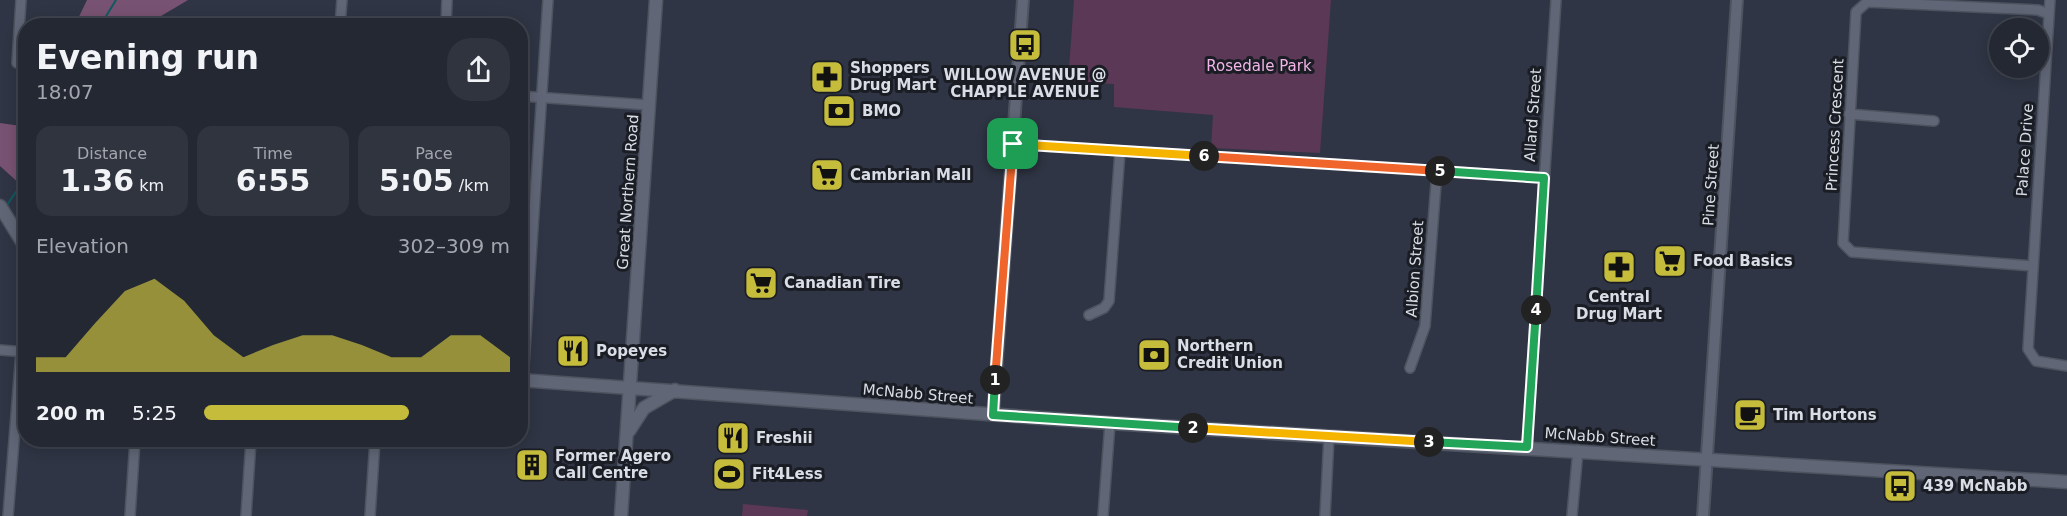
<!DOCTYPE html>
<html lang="en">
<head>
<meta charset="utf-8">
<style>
	:root { --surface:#232833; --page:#2f343f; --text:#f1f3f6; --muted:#a3a6ac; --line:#40444e; --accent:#c6bc3c }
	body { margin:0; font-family:"DejaVu Sans",sans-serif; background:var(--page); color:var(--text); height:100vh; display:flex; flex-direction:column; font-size:22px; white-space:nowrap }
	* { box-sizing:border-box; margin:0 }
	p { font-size:20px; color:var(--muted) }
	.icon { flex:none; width:33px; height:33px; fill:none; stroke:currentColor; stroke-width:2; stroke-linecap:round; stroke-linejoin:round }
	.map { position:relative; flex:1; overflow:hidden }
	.panel { position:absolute; left:18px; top:18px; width:510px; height:429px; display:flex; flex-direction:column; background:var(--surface); border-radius:24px; box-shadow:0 3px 15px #0003,0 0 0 2px var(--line) }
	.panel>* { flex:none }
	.controls { position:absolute; left:1989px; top:18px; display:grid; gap:12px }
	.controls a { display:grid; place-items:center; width:60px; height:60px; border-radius:50%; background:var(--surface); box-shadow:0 3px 15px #0003,0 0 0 2px var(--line); font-size:30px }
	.pin { position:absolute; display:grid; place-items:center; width:51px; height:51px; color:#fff; margin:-26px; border-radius:12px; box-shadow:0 3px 9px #0006 }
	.km { position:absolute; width:30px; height:30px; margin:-15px; border-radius:50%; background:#222; color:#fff; font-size:16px; line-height:30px; text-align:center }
	.round { display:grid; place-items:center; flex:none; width:63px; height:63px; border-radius:24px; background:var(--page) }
	.head { display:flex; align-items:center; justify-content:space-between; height:102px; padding:0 18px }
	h1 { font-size:33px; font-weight:700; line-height:45px }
	.metrics { display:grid; grid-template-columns:repeat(3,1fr); gap:9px; height:102px; padding:6px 18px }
	.metrics div { display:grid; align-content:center; border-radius:15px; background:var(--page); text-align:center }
	.metrics b { font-size:30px; font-weight:700 }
	.metrics small { font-size:16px; font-weight:400 }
	.metrics p { font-size:16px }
	.chart { height:168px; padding:12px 18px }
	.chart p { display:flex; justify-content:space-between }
	.chart svg { width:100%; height:108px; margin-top:6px; fill:var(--accent); opacity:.7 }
	ul { padding:0 18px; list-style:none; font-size:20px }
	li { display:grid; grid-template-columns:96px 72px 1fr; align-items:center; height:45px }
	li i { height:15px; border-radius:8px; background:var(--accent) }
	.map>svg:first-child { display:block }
	.green { fill:#5b3856 }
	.forest { fill:#785272 }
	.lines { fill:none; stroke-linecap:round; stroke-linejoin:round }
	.stream { stroke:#0e5b60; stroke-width:2 }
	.minor-casing { stroke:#4d535f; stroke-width:12 }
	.tertiary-casing { stroke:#4d535f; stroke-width:14 }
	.secondary-casing { stroke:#4d535f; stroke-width:15 }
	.minor { stroke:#606676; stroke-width:9 }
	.tertiary { stroke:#606676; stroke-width:10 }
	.secondary { stroke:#606676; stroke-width:12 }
	.split-1-casing { stroke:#fff; stroke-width:12 }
	.split-2-casing { stroke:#fff; stroke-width:12 }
	.split-3-casing { stroke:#fff; stroke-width:12 }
	.split-4-casing { stroke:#fff; stroke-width:12 }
	.split-5-casing { stroke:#fff; stroke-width:12 }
	.split-6-casing { stroke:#fff; stroke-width:12 }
	.split-7-casing { stroke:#fff; stroke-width:12 }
	.split-1 { stroke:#f0652b; stroke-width:8 }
	.split-2 { stroke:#22a559; stroke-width:8 }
	.split-3 { stroke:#f5b400; stroke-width:8 }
	.split-4 { stroke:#22a559; stroke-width:8 }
	.split-5 { stroke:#22a559; stroke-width:8 }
	.split-6 { stroke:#f0652b; stroke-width:8 }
	.split-7 { stroke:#f5b400; stroke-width:8 }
	.labels { text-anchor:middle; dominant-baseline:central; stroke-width:6; stroke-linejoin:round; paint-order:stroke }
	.park-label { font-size:15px; fill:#f3b5e9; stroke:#1a1d24 }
	.poi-label { font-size:15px; font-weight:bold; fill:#d9dde6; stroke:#1a1d24; text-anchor:start }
	.street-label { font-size:15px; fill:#d9dde6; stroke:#1a1d24 }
</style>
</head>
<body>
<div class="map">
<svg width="2067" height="516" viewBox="0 0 2067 516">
	<rect width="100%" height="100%" fill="#2f3544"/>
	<path class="green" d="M1074 0H1331L1320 153 1211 148 1213 115 1114 107V84L1068 82Z
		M743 504 808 510 807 516H742Z"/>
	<path class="forest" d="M87 0H188L146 25H75Z
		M25 67 26 182 21 185 0 166V123L21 126Z"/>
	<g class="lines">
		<path class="stream" d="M100 26 116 0
			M5 208 26 177"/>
		<g class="minor-casing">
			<path id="minor" d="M2050 0 2028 349 2036 361 2067 366
				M340 26 342 0
				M446 26 447 0
				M17 63 21 0
				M520 96 649 105
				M1849 114 1934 121
				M1013 144 1544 178
				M2033 266 1852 252 1843 243 1856 12 1867 2 2038 10 2049 14
				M1089 315 1104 308 1109 301 1120 151
				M0 350 26 352
				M1410 368 1425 326 1437 171
				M523 380 548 0
				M1527 447 1556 0
				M8 516 21 352
				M130 516 135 440
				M246 516 251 440
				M370 516 375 440
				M1103 516 1110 423
				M1325 516 1329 436
				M1572 516 1578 450"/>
		</g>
		<g class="tertiary-casing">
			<path id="tertiary" d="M993 415 1023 0
				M1703 516 1737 0"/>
		</g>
		<g class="secondary-casing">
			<path id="secondary" d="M0 206 26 248
				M520 380 1110 423 2067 482
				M629 431 644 408 675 390
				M621 516 656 0"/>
		</g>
		<use href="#minor" class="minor"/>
		<use href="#tertiary" class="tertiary"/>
		<use href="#secondary" class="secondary"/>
	</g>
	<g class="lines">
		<g class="split-1-casing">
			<path id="split-1" d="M995 380 1013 144"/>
		</g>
		<g class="split-2-casing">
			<path id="split-2" d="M995 380 993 415 1193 428"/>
		</g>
		<g class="split-3-casing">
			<path id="split-3" d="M1193 428 1429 442"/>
		</g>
		<g class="split-4-casing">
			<path id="split-4" d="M1429 442 1527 447 1536 310"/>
		</g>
		<g class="split-5-casing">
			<path id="split-5" d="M1440 171 1544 178 1536 310"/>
		</g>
		<g class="split-6-casing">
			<path id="split-6" d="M1204 156 1440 171"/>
		</g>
		<g class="split-7-casing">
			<path id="split-7" d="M1013 144 1204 156"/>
		</g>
		<use href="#split-1" class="split-1"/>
		<use href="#split-2" class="split-2"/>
		<use href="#split-3" class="split-3"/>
		<use href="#split-4" class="split-4"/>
		<use href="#split-5" class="split-5"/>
		<use href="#split-6" class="split-6"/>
		<use href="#split-7" class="split-7"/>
	</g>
	<defs>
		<g id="bus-square" transform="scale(1.725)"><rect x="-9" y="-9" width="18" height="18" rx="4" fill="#c6bc3c" stroke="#1a1d24"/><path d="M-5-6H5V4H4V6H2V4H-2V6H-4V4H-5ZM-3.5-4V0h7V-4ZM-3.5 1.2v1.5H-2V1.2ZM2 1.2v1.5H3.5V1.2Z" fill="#111"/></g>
		<g id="pharmacy-square" transform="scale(1.725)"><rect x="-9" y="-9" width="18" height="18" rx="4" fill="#c6bc3c" stroke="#1a1d24"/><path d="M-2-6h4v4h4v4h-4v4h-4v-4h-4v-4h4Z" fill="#111"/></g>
		<g id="bank-square" transform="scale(1.725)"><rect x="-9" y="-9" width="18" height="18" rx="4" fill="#c6bc3c" stroke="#1a1d24"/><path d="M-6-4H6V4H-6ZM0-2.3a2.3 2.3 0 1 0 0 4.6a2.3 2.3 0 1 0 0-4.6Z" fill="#111"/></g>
		<g id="supermarket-square" transform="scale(1.725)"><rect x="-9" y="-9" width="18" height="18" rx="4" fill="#c6bc3c" stroke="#1a1d24"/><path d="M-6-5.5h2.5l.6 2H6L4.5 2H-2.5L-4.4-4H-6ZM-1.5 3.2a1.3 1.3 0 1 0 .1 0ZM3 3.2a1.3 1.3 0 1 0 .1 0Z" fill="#111"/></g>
		<g id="restaurant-square" transform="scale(1.725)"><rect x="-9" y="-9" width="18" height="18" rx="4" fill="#c6bc3c" stroke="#1a1d24"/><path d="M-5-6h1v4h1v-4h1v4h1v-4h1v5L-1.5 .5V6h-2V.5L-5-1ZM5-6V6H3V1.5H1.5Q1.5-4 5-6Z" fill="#111"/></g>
		<g id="cafe-square" transform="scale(1.725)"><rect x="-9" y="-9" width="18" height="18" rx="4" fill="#c6bc3c" stroke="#1a1d24"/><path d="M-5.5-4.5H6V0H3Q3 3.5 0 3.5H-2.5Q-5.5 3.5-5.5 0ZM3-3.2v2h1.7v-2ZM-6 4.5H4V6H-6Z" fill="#111"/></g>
		<g id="building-square" transform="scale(1.725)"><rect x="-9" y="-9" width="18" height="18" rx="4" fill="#c6bc3c" stroke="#1a1d24"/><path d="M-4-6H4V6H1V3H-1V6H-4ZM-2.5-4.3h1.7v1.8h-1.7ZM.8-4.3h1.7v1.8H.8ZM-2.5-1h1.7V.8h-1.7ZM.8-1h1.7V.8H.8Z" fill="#111"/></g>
		<g id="stadium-square" transform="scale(1.725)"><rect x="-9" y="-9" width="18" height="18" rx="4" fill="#c6bc3c" stroke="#1a1d24"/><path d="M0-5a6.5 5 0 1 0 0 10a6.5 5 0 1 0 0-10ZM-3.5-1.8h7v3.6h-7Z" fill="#111"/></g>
	</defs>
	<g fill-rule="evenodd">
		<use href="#bus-square" x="1025" y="45"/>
		<use href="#pharmacy-square" x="827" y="77"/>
		<use href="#bank-square" x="839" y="111"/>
		<use href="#supermarket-square" x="827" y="175"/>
		<use href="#supermarket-square" x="1670" y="261"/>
		<use href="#pharmacy-square" x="1619" y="267"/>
		<use href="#supermarket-square" x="761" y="283"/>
		<use href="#restaurant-square" x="573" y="351"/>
		<use href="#bank-square" x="1154" y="355"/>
		<use href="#cafe-square" x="1750" y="415"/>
		<use href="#restaurant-square" x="733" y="438"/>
		<use href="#building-square" x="532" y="465"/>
		<use href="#stadium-square" x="729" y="474"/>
		<use href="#bus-square" x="1900" y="486"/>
	</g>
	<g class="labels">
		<g class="park-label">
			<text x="1259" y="66">Rosedale Park</text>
		</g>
		<g class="poi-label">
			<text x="850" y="68">Shoppers<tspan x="850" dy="17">Drug Mart</tspan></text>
			<text x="1025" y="75" text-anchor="middle">WILLOW AVENUE @<tspan x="1025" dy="17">CHAPPLE AVENUE</tspan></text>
			<text x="862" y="111">BMO</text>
			<text x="850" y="175">Cambrian Mall</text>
			<text x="1693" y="261">Food Basics</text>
			<text x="784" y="283">Canadian Tire</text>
			<text x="1619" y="297" text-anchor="middle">Central<tspan x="1619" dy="17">Drug Mart</tspan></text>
			<text x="1177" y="346">Northern<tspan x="1177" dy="17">Credit Union</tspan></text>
			<text x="596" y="351">Popeyes</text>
			<text x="1773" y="415">Tim Hortons</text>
			<text x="756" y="438">Freshii</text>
			<text x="555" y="456">Former Agero<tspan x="555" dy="17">Call Centre</tspan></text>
			<text x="752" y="474">Fit4Less</text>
			<text x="1923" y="486">439 McNabb</text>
		</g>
		<g class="street-label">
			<text transform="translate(1533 115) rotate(-86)">Allard Street</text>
			<text transform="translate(1835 125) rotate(-87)">Princess Crescent</text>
			<text transform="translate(2025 150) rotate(-86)">Palace Drive</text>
			<text transform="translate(1711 185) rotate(-86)">Pine Street</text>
			<text transform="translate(628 192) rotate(-86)">Great Northern Road</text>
			<text transform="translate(1415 269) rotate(-86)">Albion Street</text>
			<text transform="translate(918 394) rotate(5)">McNabb Street</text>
			<text transform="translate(1600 437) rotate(4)">McNabb Street</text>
		</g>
	</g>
</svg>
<div class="controls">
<a><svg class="icon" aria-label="locate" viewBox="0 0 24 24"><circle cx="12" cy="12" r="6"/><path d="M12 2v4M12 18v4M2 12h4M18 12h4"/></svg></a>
</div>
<div class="pin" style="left:1013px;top:144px;background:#1e9e55"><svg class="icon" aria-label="arrive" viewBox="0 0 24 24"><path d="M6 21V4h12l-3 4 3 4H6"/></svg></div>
<b class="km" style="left:995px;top:380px">1</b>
<b class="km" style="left:1193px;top:428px">2</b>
<b class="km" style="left:1429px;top:442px">3</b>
<b class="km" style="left:1536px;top:310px">4</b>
<b class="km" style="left:1440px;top:171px">5</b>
<b class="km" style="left:1204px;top:156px">6</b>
<section class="panel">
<div class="head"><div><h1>Evening run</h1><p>18:07</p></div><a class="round"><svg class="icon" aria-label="share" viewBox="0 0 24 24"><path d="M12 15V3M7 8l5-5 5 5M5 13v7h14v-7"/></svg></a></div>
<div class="metrics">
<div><p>Distance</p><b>1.36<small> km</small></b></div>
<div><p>Time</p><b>6:55</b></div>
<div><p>Pace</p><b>5:05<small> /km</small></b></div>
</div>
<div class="chart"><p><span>Elevation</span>302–309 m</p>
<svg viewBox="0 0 160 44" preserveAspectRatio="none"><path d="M0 44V38L10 38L20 24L30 11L40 6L50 15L60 29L70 38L80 33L90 29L100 29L110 33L120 38L130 38L140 29L150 29L160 38V44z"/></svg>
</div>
<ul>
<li><b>200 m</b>5:25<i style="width:67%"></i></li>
</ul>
</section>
</div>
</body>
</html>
